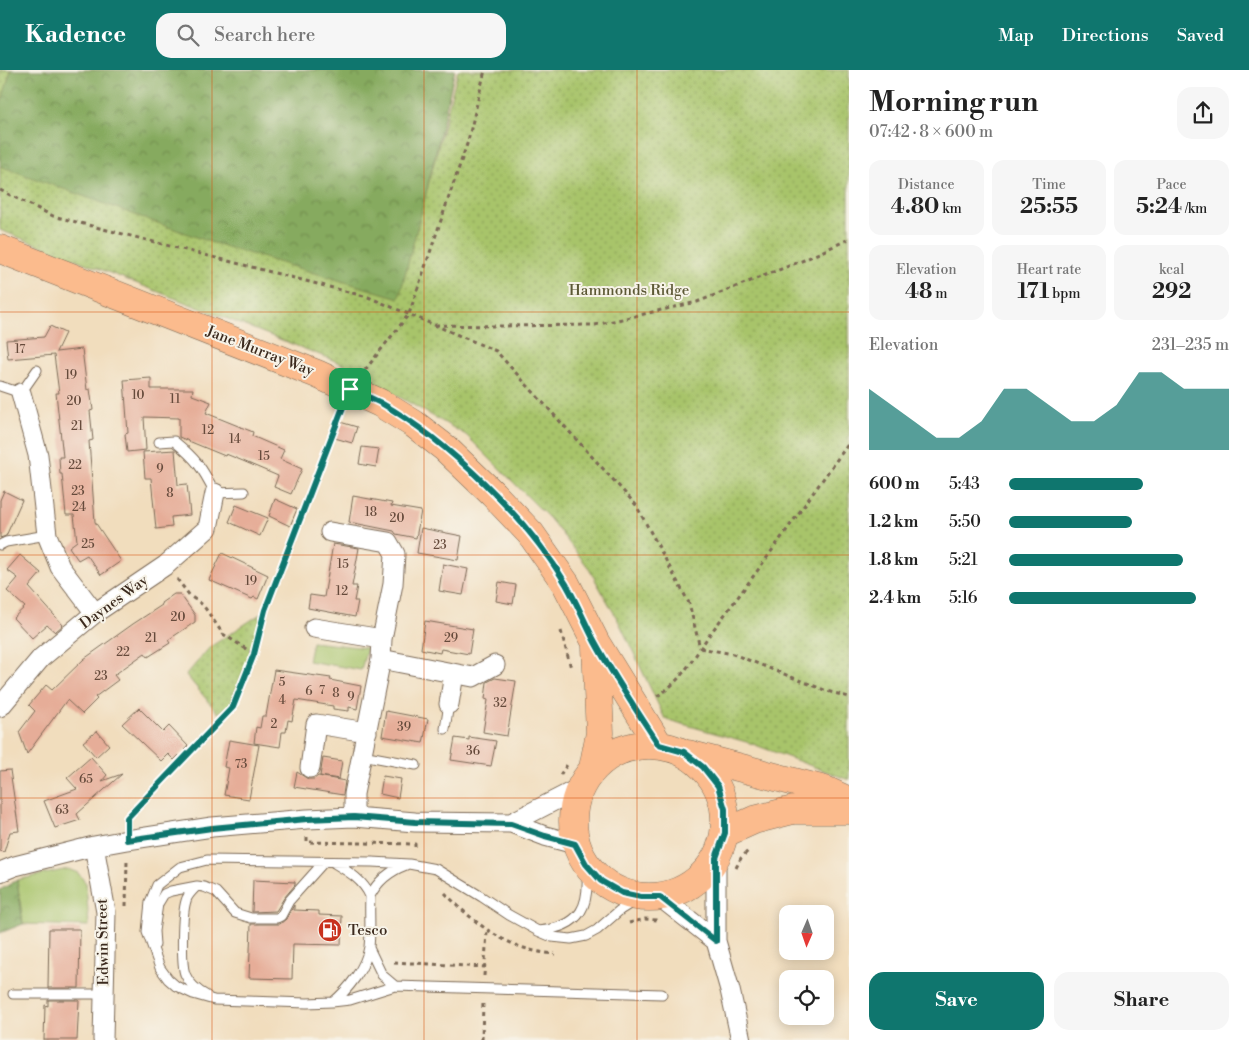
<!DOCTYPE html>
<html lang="en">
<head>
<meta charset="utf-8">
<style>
	:root { --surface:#fff; --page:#f6f6f6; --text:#222; --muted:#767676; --accent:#0f766e }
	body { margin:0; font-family:"Libre Bodoni",serif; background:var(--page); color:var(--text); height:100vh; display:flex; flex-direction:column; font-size:19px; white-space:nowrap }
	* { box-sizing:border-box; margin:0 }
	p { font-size:16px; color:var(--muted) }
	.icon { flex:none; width:28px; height:28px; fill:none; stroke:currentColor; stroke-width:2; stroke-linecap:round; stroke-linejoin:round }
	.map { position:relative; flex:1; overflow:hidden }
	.details { display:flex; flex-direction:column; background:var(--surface); width:400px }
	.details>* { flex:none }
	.needle { width:32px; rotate:182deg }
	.controls { position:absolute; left:779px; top:835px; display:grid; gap:10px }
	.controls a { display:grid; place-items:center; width:55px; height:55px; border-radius:10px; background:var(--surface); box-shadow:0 2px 12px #0003; font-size:25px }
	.pin { position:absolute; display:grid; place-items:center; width:42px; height:42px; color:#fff; margin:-21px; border-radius:10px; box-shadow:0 2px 8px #0006 }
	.round { display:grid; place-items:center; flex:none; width:52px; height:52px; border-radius:15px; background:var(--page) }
	.overview { display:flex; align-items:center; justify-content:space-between; height:85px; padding:0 20px }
	h1 { font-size:28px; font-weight:800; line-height:38px }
	.stats { display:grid; grid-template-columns:repeat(3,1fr); gap:8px; height:85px; padding:5px 20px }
	.stats div { display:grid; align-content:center; border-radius:12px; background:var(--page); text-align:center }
	.stats b { font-size:21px; font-weight:800 }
	.stats small { font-size:14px; font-weight:400 }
	.stats p { font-size:14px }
	.chart { height:140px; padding:10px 20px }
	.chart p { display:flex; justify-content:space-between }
	.chart svg { width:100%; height:90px; margin-top:5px; fill:var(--accent); opacity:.7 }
	.primary-button { display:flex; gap:10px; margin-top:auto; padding:10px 20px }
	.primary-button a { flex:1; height:58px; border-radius:15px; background:var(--accent); color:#fff; font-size:20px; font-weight:800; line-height:58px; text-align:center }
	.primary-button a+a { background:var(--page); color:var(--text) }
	ul { padding:0 20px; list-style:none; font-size:16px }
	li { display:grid; grid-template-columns:80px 60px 1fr; align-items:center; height:38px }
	li i { height:12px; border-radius:6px; background:var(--accent) }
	header { display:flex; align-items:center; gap:30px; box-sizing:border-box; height:70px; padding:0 25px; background:var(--accent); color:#fff }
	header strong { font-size:24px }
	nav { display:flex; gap:28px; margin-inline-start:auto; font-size:18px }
	.search { width:350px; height:45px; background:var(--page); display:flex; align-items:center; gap:12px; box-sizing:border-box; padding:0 18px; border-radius:15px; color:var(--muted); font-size:19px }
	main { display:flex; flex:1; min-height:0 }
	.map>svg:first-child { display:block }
	.green { fill:#a8c46a; stroke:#727744 }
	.forest { fill:url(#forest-crowns); stroke:#606a3e }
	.park { fill:url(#park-dots); stroke:#727744 }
	.building { fill:#e6ad98 }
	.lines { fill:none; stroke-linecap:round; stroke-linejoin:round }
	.lane-casing { stroke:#7b6956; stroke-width:11 }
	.street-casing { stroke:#7b6956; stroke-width:21 }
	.primary-casing { stroke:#7b6956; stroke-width:29 }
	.path { stroke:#7b6956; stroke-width:3; stroke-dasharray:4 4; stroke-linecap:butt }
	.lane { stroke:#fff; stroke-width:9 }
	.street { stroke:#fff; stroke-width:19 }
	.primary { stroke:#fbbb8d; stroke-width:28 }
	.route-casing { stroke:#fff; stroke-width:10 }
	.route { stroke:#0f766e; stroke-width:6 }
	.grid { fill:none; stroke:#d7540e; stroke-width:1; stroke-opacity:0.55 }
	.labels { text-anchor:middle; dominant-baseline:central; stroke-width:4; stroke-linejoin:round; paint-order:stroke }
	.number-label { font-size:12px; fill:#664b3c }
	.park-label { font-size:15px; fill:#5c5835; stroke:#f7f3e8 }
	.street-label { font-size:15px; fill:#3b2a1e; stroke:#f7f3e8 }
	.poi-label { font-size:15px; fill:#3b2a1e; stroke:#f7f3e8; text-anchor:start }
</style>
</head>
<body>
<header>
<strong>Kadence</strong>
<div class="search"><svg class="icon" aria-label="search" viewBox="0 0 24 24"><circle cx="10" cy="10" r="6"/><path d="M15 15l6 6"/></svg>Search here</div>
<nav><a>Map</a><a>Directions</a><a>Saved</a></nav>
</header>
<main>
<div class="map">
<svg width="849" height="970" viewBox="0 0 849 970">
	<defs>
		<pattern id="forest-crowns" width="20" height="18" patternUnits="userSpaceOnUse" patternTransform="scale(1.25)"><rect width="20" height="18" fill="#86aa5e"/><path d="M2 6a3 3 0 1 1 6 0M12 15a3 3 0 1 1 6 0" fill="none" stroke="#6f8b4d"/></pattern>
		<pattern id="park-dots" width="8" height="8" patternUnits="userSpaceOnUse" patternTransform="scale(1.25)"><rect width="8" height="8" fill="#a8c46a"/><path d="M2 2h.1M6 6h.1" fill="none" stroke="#8a9f57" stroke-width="1.8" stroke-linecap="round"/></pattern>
	</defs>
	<rect width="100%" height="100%" fill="#f7f3e8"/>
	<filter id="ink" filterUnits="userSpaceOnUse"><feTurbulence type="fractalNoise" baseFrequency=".02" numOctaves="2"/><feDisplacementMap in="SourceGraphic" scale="10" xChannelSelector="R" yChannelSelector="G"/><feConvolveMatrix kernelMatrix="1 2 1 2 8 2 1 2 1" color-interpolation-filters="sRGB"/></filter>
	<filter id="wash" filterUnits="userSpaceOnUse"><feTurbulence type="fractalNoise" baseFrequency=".0096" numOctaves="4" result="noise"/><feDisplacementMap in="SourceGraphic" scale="20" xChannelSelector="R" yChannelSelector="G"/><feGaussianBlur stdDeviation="1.12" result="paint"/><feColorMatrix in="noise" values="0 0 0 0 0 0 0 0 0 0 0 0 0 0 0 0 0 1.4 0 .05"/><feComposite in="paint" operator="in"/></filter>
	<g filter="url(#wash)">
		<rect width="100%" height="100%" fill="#f1ddbd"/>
		<path class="green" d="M312 572 367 578 361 600 308 591Z
			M68 799 78 803 86 813 89 856 23 854 17 810Z"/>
		<path class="forest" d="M0 0H455L400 235 589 447 394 287 0 156Z
			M17 810 23 854 0 863V820Z"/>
		<path class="park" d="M0 0H11L0 37Z
			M458 0H849V710L750 673 665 649 619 552 588 497 550 449 466 365 338 292 0 160V96L210 172 399 228Z
			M262 543 250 585 230 635 218 643 186 605 210 577Z"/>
		<g id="blocks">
			<path class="building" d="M50 256 65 263 56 282 82 279 87 320 90 319 93 340 90 341 93 370 89 371 95 452 121 491 101 505 87 485 78 490 69 477 77 471 74 445H66L62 404H60L59 387H63L56 323H59L54 285 8 289 6 270 44 267Z
				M151 308V319H193L192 325 211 332 206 343 253 362 252 366 284 380 280 389 302 399 291 424 274 417 278 406 243 391 226 384 225 386 179 367V348L144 347 146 380 127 382 125 364 128 363 124 310Z
				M340 352 357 357 352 373 335 368Z
				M362 377 379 379 376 397 359 394Z
				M175 380 178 415 187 414 190 445 171 447 172 457 156 459 151 408H145L143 382Z
				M4 421 22 430 6 466 0 468V430Z
				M353 426 392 433 391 436 421 441 416 468 396 464 394 461 349 452Z
				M275 429 297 439 290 456 269 446Z
				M236 435 268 448 260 466 229 452Z
				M421 458 462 466 458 490 417 483Z
				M333 474 359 478 352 516H357L354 531H358L355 547 308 538 310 525 324 527Z
				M222 483 268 505 258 529 254 527 252 529 209 510Z
				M20 485 41 503 29 517 63 555 55 562 47 555 32 568 13 548 25 537 7 521 18 508 7 500Z
				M443 494 468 499 463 525 439 521Z
				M499 512 516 515 513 534 496 531Z
				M174 524H180L195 545V552L168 570 170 573 148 587 145 583 114 605 118 610 95 627 97 629 82 644 67 630 27 684 19 662 35 641 29 635 46 615 52 620 84 589 133 554 162 535 161 533Z
				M425 551 473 559 469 584 441 579 440 583 421 579Z
				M274 600 331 608 330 610 361 616 357 639 349 637V641L333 639V636L296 630 292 651 288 650 286 662H282L280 677 254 673 256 657 260 658 262 646H266Z
				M495 608 516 611 507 666 483 662 488 630 485 629 487 612Z
				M139 638 163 662 169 656 188 676 174 690 168 684 161 691 122 654Z
				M386 641 428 649 423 673 382 666Z
				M97 661 109 675 96 687 83 672Z
				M469 667 496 671 491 696 451 690 455 668 469 670Z
				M229 670 259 675 249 729 224 725 229 698 224 697Z
				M91 687 107 705 102 711 122 704 77 744 80 750 55 758 44 731 77 719 67 708Z
				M323 688 342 691 339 709 320 706Z
				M10 700 19 761 10 762 4 782 0 781V701Z
				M297 702 308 709H314L318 706 345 711 343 725 294 717Z
				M383 706 401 709 398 728 380 724Z
				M253 810 295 812V815L284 828 276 841 252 842Z
				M294 835V840L319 841V845L342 846 341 875 293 874 292 909 249 908 251 854H280L286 849Z
				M49 859H80L79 918H48Z
				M48 930H79L77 970H44L45 935 48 936Z"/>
		</g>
	</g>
	<g filter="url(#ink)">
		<use href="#blocks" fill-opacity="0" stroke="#7b6956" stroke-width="1"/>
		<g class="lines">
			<g class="lane-casing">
				<path id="lane" d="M0 316 21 323 37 300
					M159 372 174 371C196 389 202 397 215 423L244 422
					M0 475 6 472 47 465
					M445 659 449 634
					M362 685 416 695
					M334 793C349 802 363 810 370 826
					M197 816C193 820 187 825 186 831 182 843 181 893 185 904 189 914 198 921 207 926
					M641 827 620 840 597 860 586 866 571 869 552 867 538 861 509 845 482 827 436 799 409 794 372 792 207 790 180 797 157 815 150 832 147 862 160 898 168 909 176 916 193 924 214 930 307 933 332 932 350 930 395 916 662 924
					M538 861C582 857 591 836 586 795
					M155 875 154 861 158 834 164 824 171 821 197 816 204 817 216 822 235 843 251 848H277L281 846 289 831 323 793
					M369 878 382 905 395 916
					M13 924H104
					M333 932C348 920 366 897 369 877 371 860 369 842 370 826 378 810 390 801 406 795"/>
			</g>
			<g class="street-casing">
				<path id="street" d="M21 323 38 385 47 465 60 497 95 543
					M330 462 388 472 395 484 393 514 382 569 381 589 354 724V747
					M314 558 382 569
					M381 589 473 607 495 595
					M449 634 454 604
					M0 637 41 588 95 543 166 495 208 458 215 423
					M310 698 316 654 367 662
					M511 753 579 718
					M94 776 106 842 103 970
					M716 788V871L730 920 741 970
					M0 802 15 796 94 776 127 770 212 757 307 749 354 747 415 752 511 753 545 766 575 774
					M660 827 716 871"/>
			</g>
			<g class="primary-casing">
				<path id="primary" d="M0 179 317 304 380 333 414 354 445 378 493 424 531 464 566 514 596 573 659 675
					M573 751a76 76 0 1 1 152 0a76 76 0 1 1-152 0Z
					M688 684 825 720 849 731
					M593 698 600 663 596 577
					M725 763 754 750 793 740H849"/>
			</g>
			<path class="path" d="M0 120 53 146 368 227 496 281 636 435 689 533 700 578
				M435 255 498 256 595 255 697 232 804 190 849 169
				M365 300 409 244 468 71 485 0
				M177 509 190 526 203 535 223 564 254 584
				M561 561 571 598
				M700 578 733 584 827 621 849 627
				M657 626C683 611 695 584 713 560 760 499 804 435 849 373
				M560 705 569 692
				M127 751V748L233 637 254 584 265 540 342 342
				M307 767V772L415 774V780
				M736 798 741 788 750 779
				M445 823C475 854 509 881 555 884
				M126 836 127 790
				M629 853 645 849 657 850
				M394 892 485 897
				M484 906 487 862
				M482 970 483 932"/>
			<use href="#lane" class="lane"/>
			<use href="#street" class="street"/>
			<use href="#primary" class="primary"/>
		</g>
	</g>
	<g class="lines" filter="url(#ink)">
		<g class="route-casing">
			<path id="route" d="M350 319C360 323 371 328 381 333 448 371 527 448 566 514 577 533 585 553 595 572 614 607 637 641 659 675L684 682 703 697 718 716 725 739V763L716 788V871L660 827H641L622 823 601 811 586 794 575 774 545 766 511 754 415 752 354 747 307 749 212 758 127 770V748L233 637 254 584 265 540Z"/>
		</g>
		<use href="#route" class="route"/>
	</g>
	<path class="grid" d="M212 0V970M424 0V970M637 0V970M0 242H849M0 485H849M0 728H849"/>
	<defs>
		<g id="fuel-disc" transform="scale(1.25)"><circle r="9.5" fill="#c8321e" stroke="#f7f3e8"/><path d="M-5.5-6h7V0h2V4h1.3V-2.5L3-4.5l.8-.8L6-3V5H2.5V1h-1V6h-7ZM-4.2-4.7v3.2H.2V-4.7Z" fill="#fff"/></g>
	</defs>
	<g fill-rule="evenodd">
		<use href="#fuel-disc" x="330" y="860"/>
	</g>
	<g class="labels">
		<g class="number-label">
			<text x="20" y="279">17</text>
			<text x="71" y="305">19</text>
			<text x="138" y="325">10</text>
			<text x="175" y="329">11</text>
			<text x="74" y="331">20</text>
			<text x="77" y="356">21</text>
			<text x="208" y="360">12</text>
			<text x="235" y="369">14</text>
			<text x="264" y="386">15</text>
			<text x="75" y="395">22</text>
			<text x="160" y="399">9</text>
			<text x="78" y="421">23</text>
			<text x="170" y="423">8</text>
			<text x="79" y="437">24</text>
			<text x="371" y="442">18</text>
			<text x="397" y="448">20</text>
			<text x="88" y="474">25</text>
			<text x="440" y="475">23</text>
			<text x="343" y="494">15</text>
			<text x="251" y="511">19</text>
			<text x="342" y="521">12</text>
			<text x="178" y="547">20</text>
			<text x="151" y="568">21</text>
			<text x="451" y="568">29</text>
			<text x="123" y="582">22</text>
			<text x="101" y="606">23</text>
			<text x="282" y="612">5</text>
			<text x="322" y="620">7</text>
			<text x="309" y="621">6</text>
			<text x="336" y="623">8</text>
			<text x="351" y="627">9</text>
			<text x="282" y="630">4</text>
			<text x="500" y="633">32</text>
			<text x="274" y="654">2</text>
			<text x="404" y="657">39</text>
			<text x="473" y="681">36</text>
			<text x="241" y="694">73</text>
			<text x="86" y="709">65</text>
			<text x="62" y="740">63</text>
		</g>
		<g class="park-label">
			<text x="629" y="220">Hammonds Ridge</text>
		</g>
		<g class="street-label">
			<text transform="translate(260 281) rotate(21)">Jane Murray Way</text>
			<text transform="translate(114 532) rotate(-36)">Daynes Way</text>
			<text transform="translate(103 872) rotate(-91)">Edwin Street</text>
		</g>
		<g class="poi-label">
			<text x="348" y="860">Tesco</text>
		</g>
	</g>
</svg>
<div class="controls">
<a><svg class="needle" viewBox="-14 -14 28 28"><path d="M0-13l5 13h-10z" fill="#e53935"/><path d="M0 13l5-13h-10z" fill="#767676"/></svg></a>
<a><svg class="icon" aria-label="locate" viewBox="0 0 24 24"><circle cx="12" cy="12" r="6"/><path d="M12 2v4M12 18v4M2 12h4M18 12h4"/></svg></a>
</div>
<div class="pin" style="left:350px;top:319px;background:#1e9e55"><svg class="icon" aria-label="arrive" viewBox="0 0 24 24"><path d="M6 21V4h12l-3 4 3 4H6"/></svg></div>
</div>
<section class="details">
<div class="overview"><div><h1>Morning run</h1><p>07:42 · 8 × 600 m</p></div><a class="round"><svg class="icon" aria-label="share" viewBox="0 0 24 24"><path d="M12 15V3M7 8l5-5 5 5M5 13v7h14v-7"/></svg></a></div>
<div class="stats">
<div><p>Distance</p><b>4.80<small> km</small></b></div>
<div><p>Time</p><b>25:55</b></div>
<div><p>Pace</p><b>5:24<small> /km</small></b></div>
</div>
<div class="stats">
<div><p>Elevation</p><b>48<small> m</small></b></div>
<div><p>Heart rate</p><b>171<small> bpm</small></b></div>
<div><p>kcal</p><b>292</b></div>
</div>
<div class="chart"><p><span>Elevation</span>231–235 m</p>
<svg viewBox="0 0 160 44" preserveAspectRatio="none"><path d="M0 44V14L10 22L20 30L30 38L40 38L50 30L60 14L70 14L80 22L90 30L100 30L110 22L120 6L130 6L140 14L150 14L160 14V44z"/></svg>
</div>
<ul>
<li><b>600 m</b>5:43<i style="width:61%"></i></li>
<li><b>1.2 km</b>5:50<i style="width:56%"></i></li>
<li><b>1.8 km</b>5:21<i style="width:79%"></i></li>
<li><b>2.4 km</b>5:16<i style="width:85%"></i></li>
</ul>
<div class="primary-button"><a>Save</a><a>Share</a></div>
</section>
</main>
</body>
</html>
